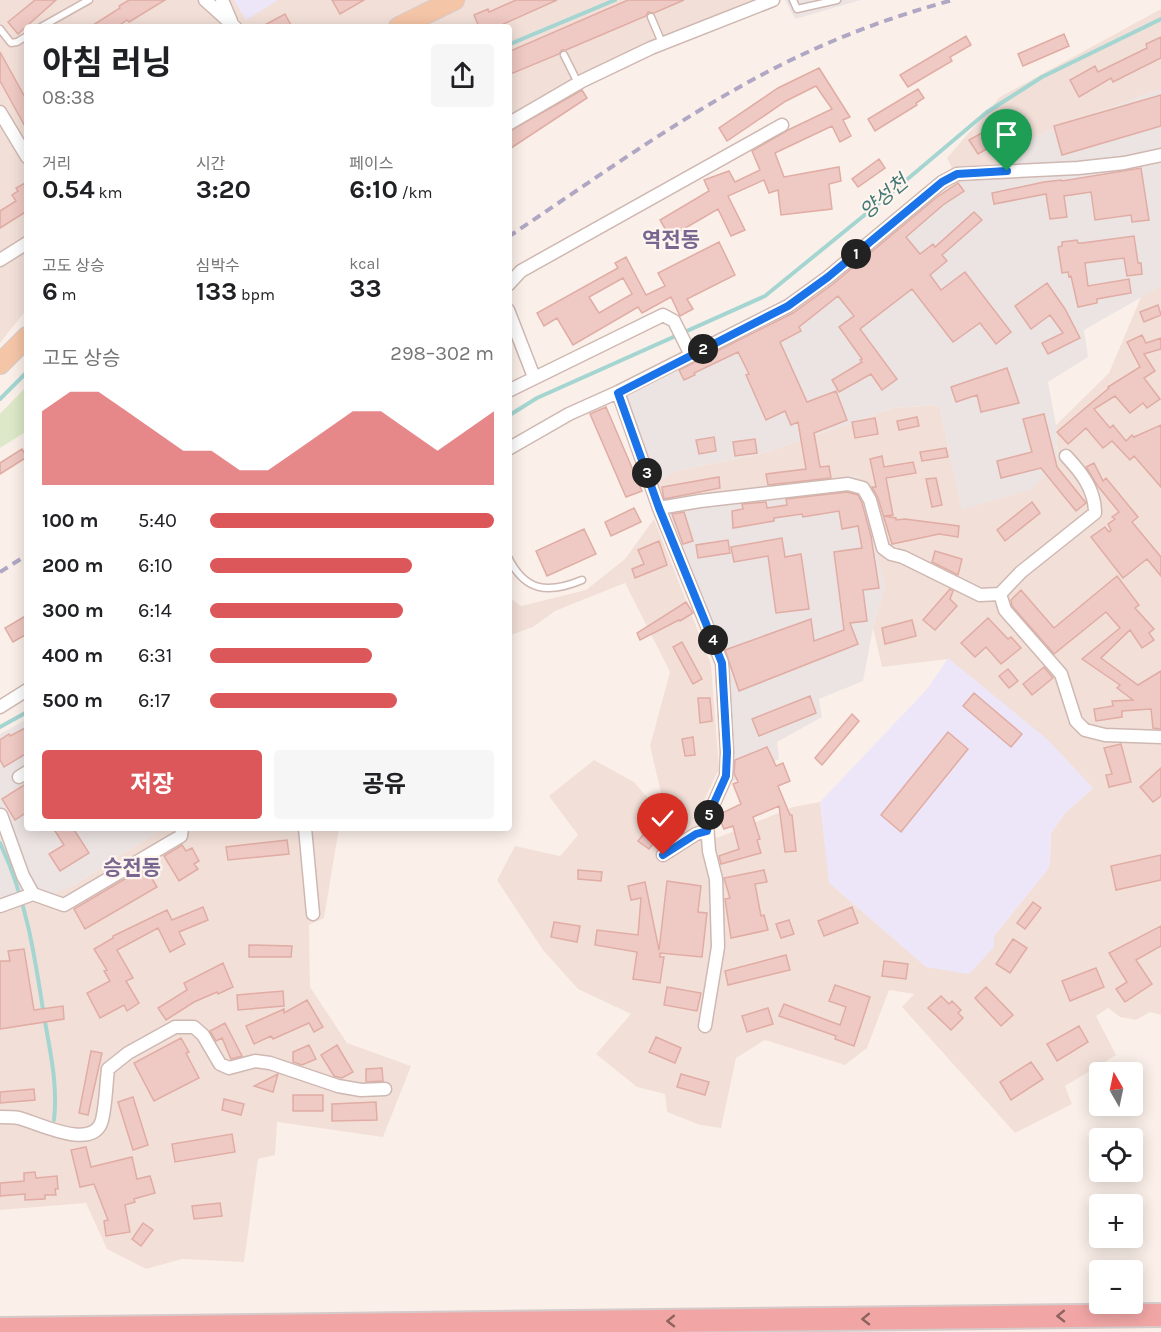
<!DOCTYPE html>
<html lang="ko">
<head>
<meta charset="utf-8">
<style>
	:root { --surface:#fff; --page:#f6f6f6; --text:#202124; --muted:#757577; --accent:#dc575a }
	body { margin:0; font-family:Karla,"Noto Sans KR",sans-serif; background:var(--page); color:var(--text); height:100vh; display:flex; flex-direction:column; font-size:22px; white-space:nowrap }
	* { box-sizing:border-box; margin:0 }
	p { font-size:20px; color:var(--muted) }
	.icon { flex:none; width:33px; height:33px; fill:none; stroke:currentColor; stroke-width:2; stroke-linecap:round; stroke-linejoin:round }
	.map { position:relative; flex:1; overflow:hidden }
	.details { position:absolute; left:24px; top:24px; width:488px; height:807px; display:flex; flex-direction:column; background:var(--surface); border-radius:6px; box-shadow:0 3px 15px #0003 }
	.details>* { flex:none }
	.needle { width:39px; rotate:351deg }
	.controls { position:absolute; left:1089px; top:1062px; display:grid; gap:12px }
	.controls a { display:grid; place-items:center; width:54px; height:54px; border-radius:6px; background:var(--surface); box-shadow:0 3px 15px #0003; font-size:30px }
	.pin { position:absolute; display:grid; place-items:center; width:51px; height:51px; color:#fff; margin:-62px -26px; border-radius:50% 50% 50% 0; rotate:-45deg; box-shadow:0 0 6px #0007 }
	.pin .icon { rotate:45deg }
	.km { position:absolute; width:30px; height:30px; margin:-15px; border-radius:50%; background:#222; color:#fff; font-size:16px; line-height:30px; text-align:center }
	.round { display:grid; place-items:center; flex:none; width:63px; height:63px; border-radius:6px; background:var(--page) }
	.overview { display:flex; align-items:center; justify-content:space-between; height:102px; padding:0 18px }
	h1 { font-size:33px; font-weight:700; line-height:45px }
	.metrics { display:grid; grid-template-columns:repeat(3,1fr); gap:9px; height:102px; padding:6px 18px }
	.metrics div { display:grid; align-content:center }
	.metrics b { font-size:26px; font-weight:700 }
	.metrics small { font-size:16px; font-weight:400 }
	.metrics p { font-size:16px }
	.chart { height:168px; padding:12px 18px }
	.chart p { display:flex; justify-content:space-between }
	.chart svg { width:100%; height:108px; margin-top:6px; fill:var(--accent); opacity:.7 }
	.primary-button { display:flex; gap:12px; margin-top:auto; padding:12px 18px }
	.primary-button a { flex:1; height:69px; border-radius:6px; background:var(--accent); color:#fff; font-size:24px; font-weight:700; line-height:69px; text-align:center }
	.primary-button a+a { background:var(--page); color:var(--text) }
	ul { padding:0 18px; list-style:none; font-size:20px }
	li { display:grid; grid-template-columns:96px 72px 1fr; align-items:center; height:45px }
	li i { height:15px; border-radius:8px; background:var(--accent) }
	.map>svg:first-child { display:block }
	.residential { fill:#f2e0d8 }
	.industrial { fill:#ece4e2 }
	.education { fill:#ede6f8 }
	.green { fill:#dde8c8 }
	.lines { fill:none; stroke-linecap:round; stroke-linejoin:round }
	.stream { stroke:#a5d5d1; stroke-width:4 }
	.building { fill:#efc9c3; stroke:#e0aca4; stroke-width:1.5; fill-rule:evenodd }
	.lane-casing { stroke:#cfb8b2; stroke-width:9 }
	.street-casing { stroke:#cfb8b2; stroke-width:15 }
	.primary-casing { stroke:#d5cbca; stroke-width:22 }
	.highway-casing { stroke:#d5cbca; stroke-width:26 }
	.lane { stroke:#fff; stroke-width:6 }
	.street { stroke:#fff; stroke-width:12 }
	.primary { stroke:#f5c5a7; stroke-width:20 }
	.highway { stroke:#f1a6a5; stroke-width:22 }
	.rail { stroke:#b0a7c5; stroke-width:4; stroke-dasharray:9 6; stroke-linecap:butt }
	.oneway { stroke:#8d635f }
	.route-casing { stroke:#fff; stroke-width:12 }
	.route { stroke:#1a73e8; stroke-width:8 }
	.labels { text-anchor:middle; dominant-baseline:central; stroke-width:4.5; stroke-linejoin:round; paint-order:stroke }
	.water-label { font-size:20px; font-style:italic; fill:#427874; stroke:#fef5ef }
	.quarter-label { font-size:21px; font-weight:bold; fill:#786690; stroke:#fef5ef }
</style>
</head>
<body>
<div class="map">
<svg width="1161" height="1332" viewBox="0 0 1161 1332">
	<rect width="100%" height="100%" fill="#fbf0e9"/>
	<path class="residential" d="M0 0H767L509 122 508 27H27V309L0 343Z
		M1161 9V89L1038 135 1000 164 952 168 947 158 1000 97Z
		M1161 286V1015L1150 1012 1136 1020 1120 1017 1108 1008 1096 1016 1116 1055 1065 1086 1072 1104 1015 1133 902 1007 914 994 889 990 867 1048 845 1065 765 1040 736 1058 721 1128 700 1125 667 1112 665 1094 637 1087 596 1054 631 1014 578 989 543 950 497 880 515 846 560 856 578 835 549 796 594 760 634 782 653 804 662 797 650 746 670 672 625 583 555 611 533 627 508 636 509 597 521 606 586 590 625 559 654 519 711 664 719 769 698 813 700 828 717 838 793 807 820 802 830 883 994 936 1048 869 1050 860 1051 833 1065 813 1093 788 948 659 882 667 873 628 885 586 761 487 660 502 656 482 676 471 764 453 894 408 939 405 962 509 1058 459 1056 425 1109 373 1141 297Z
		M163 828H339L324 918 309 925 310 987 347 1043 411 1066 383 1137 277 1122 275 1155 258 1159 244 1262 182 1259 146 1269 107 1249 86 1203 0 1210V907L74 885Z"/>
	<path class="industrial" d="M785 0H861L795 19Z
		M1161 89V286L1084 330 1088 357 1048 382 1056 425 1058 459 1032 489 962 510 939 405 894 408 764 453 676 471 656 482 624 394 788 311 952 168 1000 164 1038 135Z
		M859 475 885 586 873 628 863 681 819 699 822 717 777 742 779 759 728 784 724 662 660 502Z
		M27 719V828H163L74 885 33 902 0 907V734Z"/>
	<path class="education" d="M234 0H278L246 20Z
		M948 658 1047 739 1093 788 1065 813 1051 833 1050 860 1048 869 994 936V947L969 974 926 967 829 883 820 802 928 688Z"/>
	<path class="green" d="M27 386V431L0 448V414Z"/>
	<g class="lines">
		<path class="stream" d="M508 45 615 0
			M0 399 27 372
			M508 416 537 398 765 296 872 209 987 112 1042 77 1161 19
			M0 727 27 712
			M0 843C26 897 35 957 44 1016 50 1051 58 1084 54 1120"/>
	</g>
	<path class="building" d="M35 0H56L18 34 8 22Z
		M129 0H165L129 22 127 20 117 27H90L120 8 119 6Z
		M332 0H364L340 14Z
		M516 0H557L497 27H479L474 15 488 9 489 12Z
		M628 0H684L654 13 648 12 646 16 566 50H562L559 54 508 75V52Z
		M285 14 292 27H261Z
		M1064 34 1069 46 1023 66 1018 54Z
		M966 36 971 45 950 57 952 61 908 87 900 75Z
		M1161 37V58L1113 82 1111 78 1079 97 1070 80 1095 66 1098 72 1147 48 1146 44Z
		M0 52 27 101V130L0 81Z
		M819 68 850 117 843 120 851 136 840 142 832 126 775 153 784 177 839 167 841 181 829 184 832 209 781 215 778 190 769 193 764 180 728 196 745 230 731 236 718 209 670 237 660 220 709 191 704 180 729 171 735 182 760 170 752 151 788 130 832 109 816 86 786 101 727 141 719 128 778 88Z
		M918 89 924 98 916 103 917 105 875 131 868 119Z
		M582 90 587 98 508 150V132Z
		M1161 95V126L1062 155 1054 126Z
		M1003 121 1011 135 978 154 969 140Z
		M879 159 885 168 858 187 852 179Z
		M1141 168 1149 220 1132 222 1131 215 1095 220 1091 192 1064 196 1067 217 1050 219 1046 194 994 204 992 193 1044 182 1061 180 1062 181Z
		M27 182V211L0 228V211L16 201 12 195 18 191 16 188Z
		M958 183 964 191 943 205 906 237 920 254 933 244 935 247 974 212 982 220 942 255 947 261 930 275 941 290 965 272 1011 332 996 344 980 323 953 342 912 289 860 329 897 379 882 390 871 374 839 392 832 380 862 362 860 360 862 359 839 327 854 316 838 296 799 327 801 331 780 342 807 402 836 391 847 420 814 433 820 467 829 466 831 478 768 485 766 474 806 469 798 422 791 425 785 411 766 420 746 375 749 374 738 352 694 373 695 375 684 380 679 370 793 313 833 284 937 197Z
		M1134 236 1138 263H1141L1142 274 1127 276 1124 258 1085 263 1088 286 1129 279 1131 293 1097 299V303L1078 307 1071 276 1069 277 1068 272 1062 273 1058 247 1062 246V242L1077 240 1078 243H1082Z
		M719 242 735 275 687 299 693 309 680 316 671 297 642 313 638 307 573 345 557 318 544 326 537 313 618 268 615 263 626 257 646 295 665 286 658 273ZM623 278 632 294 599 313 589 297Z
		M1047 283 1065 309 1080 338 1048 354 1042 343 1063 333 1050 315 1031 329 1015 306Z
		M1158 305 1161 315 1144 322 1140 312Z
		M1142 335 1146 343 1161 338V349L1144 354 1155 371 1144 378 1160 399 1147 408 1143 403 1130 413 1115 396 1094 409 1110 428 1113 425 1126 441 1132 435 1134 437 1161 425V487L1134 456 1130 460 1112 441 1103 448 1086 428 1068 444 1057 432 1109 388 1108 387 1140 367 1127 342Z
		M1007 368 1019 403 981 412 977 395 956 402 951 387Z
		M606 407 642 491 626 497 590 414Z
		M1044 414 1057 467 1086 503 1076 511 1041 468 1001 478 997 461 1032 452 1023 419Z
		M917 417 919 426 899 430 897 421Z
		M875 418 878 434 855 438 852 422Z
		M714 437 716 451 699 454 696 440Z
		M755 439 757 453 735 456 733 442Z
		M946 448 948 457 922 461 920 452Z
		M22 449 27 457 0 474V463Z
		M882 456 884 467 913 462 916 473 886 478 893 515 884 516 896 518V520L905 519 959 526 958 537 939 534 892 544 878 498 872 487H876L870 459Z
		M1094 463 1103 481 1106 478 1138 517 1132 522 1161 557V576L1147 559 1123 578 1091 537 1105 527 1109 532 1111 530 1108 524 1115 519 1112 517 1119 512 1097 485 1086 467Z
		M719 477 720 488 664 499 662 487Z
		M936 478 942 505 932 507 926 479Z
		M847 492 858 495 862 503 871 536 879 588 863 590 867 621 850 623 858 644 739 691 725 650 811 619 814 641 844 630 834 552 862 548 858 526 842 529 839 511 803 517 802 514 774 518V521L733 528 732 511 743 509 742 504 766 502 767 508 787 505 786 499Z
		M1032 502 1040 513 1005 541 997 530Z
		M634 508 641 522 611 536 605 522Z
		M684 512 693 541 683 544 672 514Z
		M584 529 596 554 547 576 536 551Z
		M782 538 785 557 801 554 809 609 776 613 768 556 734 562 731 547Z
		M728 540 730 553 698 558 696 545Z
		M659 541 667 565 635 578 632 569 644 564 638 550Z
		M935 551 962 559 958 575 932 562Z
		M1117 576 1139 605 1135 608 1154 629 1149 633 1154 640 1142 648 1130 630 1101 658 1138 685 1161 671V729L1153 728 1151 709 1122 711V717L1096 721 1094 709 1113 706 1112 701 1133 700 1117 688 1120 685 1082 659 1120 628 1106 612 1054 654 1012 606 1011 600 1021 590 1054 628Z
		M950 589 953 591 950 599 957 606 935 630 923 620Z
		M686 602 693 613 680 621 679 620 640 640 637 633Z
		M27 615V634L13 642 5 628Z
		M988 618 1008 639 1011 637 1021 648 1001 664 986 647 975 657 961 643Z
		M912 620 916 636 885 644 882 628Z
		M682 642 702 679 693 684 673 647Z
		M1044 667 1053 678 1032 695 1023 684Z
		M1008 669 1018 681 1009 688 999 676Z
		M974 693 1022 734 1011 747 963 706Z
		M810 696 816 713 759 736 752 719Z
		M698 698H710L712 721 700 723Z
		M852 714 859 721 822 765 815 758Z
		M27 727V753L4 767 0 760V740L9 734 10 736Z
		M948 732 968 749 901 832 881 815Z
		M693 737 695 755 685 756 682 739Z
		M1121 744 1131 782 1109 787 1106 775 1112 774 1104 748Z
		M767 747 776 766 783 763 790 781 778 786 790 815H792L796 851 785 852 779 806 753 817 760 839 757 840 761 853 721 864 719 856 739 849 733 826 724 829 718 815 741 804 733 784 738 782 734 773 735 760Z
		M1161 768V796L1153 802 1140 787Z
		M27 783V812L15 820 2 799Z
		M669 798 682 809 676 816 682 822 671 832 666 827 649 849 638 841 659 815 656 812Z
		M53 828H73L89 853 60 871 49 854 64 845Z
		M287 840 289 854 228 860 226 847Z
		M182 845 186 851 192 848 199 861 194 864 198 869 179 881 164 856Z
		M1161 855V880L1116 890 1111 866Z
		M145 867 157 887 85 929 74 909Z
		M578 870 602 872 601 881 578 879Z
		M764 870 767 882 755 884 761 916 764 915 768 930 731 938 725 899 730 898 724 878Z
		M667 881 701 886 698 912 707 913 702 957 660 953V957H664L660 983 633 979 637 952 595 945 597 930 638 935 641 898 631 900 628 886 645 882 659 950Z
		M1033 902 1041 908 1025 929 1017 923Z
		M203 907 208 920 179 932 185 944 170 952 158 928 117 950 133 978 126 981 139 1003 127 1011 124 1005 100 1018 87 993 110 981 104 971 107 970 94 949 113 938V936L167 910 172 920Z
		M852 907 858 923 824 936 818 921Z
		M789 920 794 934 781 938 776 924Z
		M554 922 580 926 577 942 551 937Z
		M1161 926V946L1136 960 1152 984 1125 1002 1116 989 1127 982 1109 953Z
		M1013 939 1027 948 1010 973 996 964Z
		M249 945 292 946 291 957H249Z
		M24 949 34 1010 63 1006 64 1019 0 1029V961H10L8 951Z
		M786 955 790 970 728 985 725 971Z
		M884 961 908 964 906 979 882 976Z
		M223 963 233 987 218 994 217 992 194 1002 166 1020 158 1008 187 990 184 983Z
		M1096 968 1104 987 1070 1001 1062 981Z
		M835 985 870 997 854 1046 835 1039 836 1036 779 1016 784 1004 840 1025 846 1007 829 1001Z
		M667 987 701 993 697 1011 664 1005Z
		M986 987 1013 1015 1001 1026 975 998Z
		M283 991 284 1006 238 1010 237 995Z
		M941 996 949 1004 952 1001 961 1010 958 1013 963 1018 951 1030 928 1008Z
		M307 1000 323 1027 314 1032 309 1023 273 1039 271 1036 254 1044 246 1026 284 1009V1013Z
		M768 1008 773 1024 747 1032 742 1016Z
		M225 1023 242 1056 231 1059 222 1038 216 1041 210 1031Z
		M1079 1026 1088 1042 1057 1061 1047 1044Z
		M656 1037 681 1048 675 1063 649 1052Z
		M181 1038 189 1052 186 1053 199 1078 154 1101 134 1063Z
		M309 1045 316 1059 302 1065 293 1062V1052Z
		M337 1045 353 1072 342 1078 334 1076 321 1055Z
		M91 1051 102 1053 88 1115 79 1113Z
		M1031 1062 1043 1079 1011 1100 1000 1082Z
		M382 1068 383 1081 366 1082V1069Z
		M278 1074 273 1092 254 1086Z
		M681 1074 709 1082 705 1095 677 1087Z
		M34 1089 35 1100 0 1103V1092Z
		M293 1095H323V1111H293Z
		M133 1097 148 1145 133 1150 118 1102Z
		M224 1099 244 1104 241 1115 222 1110Z
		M376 1102 377 1120 332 1121V1104Z
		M232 1134 235 1152 175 1162 172 1144Z
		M86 1147 91 1167 132 1157 137 1179 150 1176 155 1193 134 1199 135 1202 125 1205 130 1232 106 1236 104 1221 108 1220 94 1184 80 1187 71 1150Z
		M35 1172 36 1178 57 1176 58 1189H55L56 1195H45V1199L25 1200V1194L0 1196V1183L24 1181V1173Z
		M220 1203 222 1216 194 1219 192 1206Z
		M143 1223 153 1230 141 1246 132 1239Z"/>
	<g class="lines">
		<g class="lane-casing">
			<path id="lane" d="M793 0 797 9 837 0
				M651 17 662 43
				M41 27 89 0
				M0 29 11 43 17 42 27 36
				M564 55 578 83
				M508 557C525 592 548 594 582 580"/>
		</g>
		<g class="street-casing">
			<path id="street" d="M205 0 235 27
				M222 0 231 21
				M0 112 27 157
				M508 124 582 81 651 48 773 0
				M0 260 27 243
				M508 285 521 271 782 125
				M508 310 534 377
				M508 391 663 315 674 321 691 355
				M618 392 659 508 722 663 727 752 726 776 710 812 707 824 709 851 716 879 718 947 705 1026
				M508 449 569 414 618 392 788 306 828 277 942 182 957 174 1078 168 1124 163 1161 155
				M659 508 700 501 848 484 863 488 870 500 883 548 891 554 903 557 980 595 1000 594 1021 572 1095 513C1095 490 1082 473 1066 456
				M1000 594 1005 610 1061 674 1076 721 1085 730 1105 735 1161 737
				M0 707 27 690
				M19 777 27 772
				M1 815 23 876 33 894 64 905 181 836 182 828
				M305 828 313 914
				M663 855 696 834 707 831
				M0 906 33 894
				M0 1117C6 1117 13 1117 19 1118 38 1123 94 1152 102 1120 106 1104 106 1085 108 1069L128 1053 175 1027H194L203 1035 220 1064 229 1068 255 1061 270 1063 338 1086 361 1090 385 1089"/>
		</g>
		<g class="primary-casing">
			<path id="primary" d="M399 27 454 0
				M0 364 27 337"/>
		</g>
		<g class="highway-casing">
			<path id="highway" d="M0 1329 1161 1315"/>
		</g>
		<use href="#lane" class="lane"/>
		<use href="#street" class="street"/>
		<use href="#primary" class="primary"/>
		<use href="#highway" class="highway"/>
		<path class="rail" d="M508 237C589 183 669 125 754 79 816 45 885 18 953 0
			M0 572 27 555"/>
	</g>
	<defs><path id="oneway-chevron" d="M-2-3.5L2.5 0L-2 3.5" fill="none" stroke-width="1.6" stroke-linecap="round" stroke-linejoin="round" transform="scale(1.5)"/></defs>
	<g class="oneway">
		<use href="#oneway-chevron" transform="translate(1061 1316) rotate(179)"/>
		<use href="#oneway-chevron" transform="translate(866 1319) rotate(179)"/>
		<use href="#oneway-chevron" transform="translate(671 1321) rotate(179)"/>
	</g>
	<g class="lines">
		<g class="route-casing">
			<path id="route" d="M663 855 696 834 707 831 710 812 726 776 727 752 722 663 659 508 618 393 788 306 828 277 942 182 957 174 1007 171"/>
		</g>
		<use href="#route" class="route"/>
	</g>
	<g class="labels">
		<g class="water-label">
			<text transform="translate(884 197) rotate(-40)">양성천</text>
		</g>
		<g class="quarter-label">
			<text x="671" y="240">역전동</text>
			<text x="132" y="868">승전동</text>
		</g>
	</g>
</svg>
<div class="controls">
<a><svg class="needle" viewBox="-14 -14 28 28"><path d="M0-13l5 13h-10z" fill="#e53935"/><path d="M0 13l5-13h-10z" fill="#757577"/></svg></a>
<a><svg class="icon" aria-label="locate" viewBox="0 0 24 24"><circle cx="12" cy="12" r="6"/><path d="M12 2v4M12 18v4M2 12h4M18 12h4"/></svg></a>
<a>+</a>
<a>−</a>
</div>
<div class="pin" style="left:1007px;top:171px;background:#1e9e55"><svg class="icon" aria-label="arrive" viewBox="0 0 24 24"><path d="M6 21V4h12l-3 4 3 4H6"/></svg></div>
<div class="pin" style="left:663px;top:855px;background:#d93025"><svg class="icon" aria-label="check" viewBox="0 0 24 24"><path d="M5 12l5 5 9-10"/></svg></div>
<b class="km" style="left:856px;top:254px">1</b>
<b class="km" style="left:703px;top:349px">2</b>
<b class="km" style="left:647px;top:473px">3</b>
<b class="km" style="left:713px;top:640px">4</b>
<b class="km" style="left:709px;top:815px">5</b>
<section class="details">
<div class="overview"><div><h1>아침 러닝</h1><p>08:38</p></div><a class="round"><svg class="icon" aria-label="share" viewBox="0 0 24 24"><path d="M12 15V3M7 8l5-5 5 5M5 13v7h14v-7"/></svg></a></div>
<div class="metrics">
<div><p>거리</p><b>0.54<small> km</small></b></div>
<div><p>시간</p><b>3:20</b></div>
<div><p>페이스</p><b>6:10<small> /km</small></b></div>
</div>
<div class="metrics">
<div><p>고도 상승</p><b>6<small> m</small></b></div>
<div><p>심박수</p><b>133<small> bpm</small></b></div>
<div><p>kcal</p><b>33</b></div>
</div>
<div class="chart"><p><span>고도 상승</span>298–302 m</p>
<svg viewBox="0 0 160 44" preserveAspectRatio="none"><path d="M0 44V14L10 6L20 6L30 14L40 22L50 30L60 30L70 38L80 38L90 30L100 22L110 14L120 14L130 22L140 30L150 22L160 14V44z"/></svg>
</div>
<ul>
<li><b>100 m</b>5:40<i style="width:100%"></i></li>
<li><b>200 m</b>6:10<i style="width:71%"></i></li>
<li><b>300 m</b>6:14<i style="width:68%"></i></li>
<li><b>400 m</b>6:31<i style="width:57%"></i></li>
<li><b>500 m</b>6:17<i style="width:66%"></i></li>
</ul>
<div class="primary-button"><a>저장</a><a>공유</a></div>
</section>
</div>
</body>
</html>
